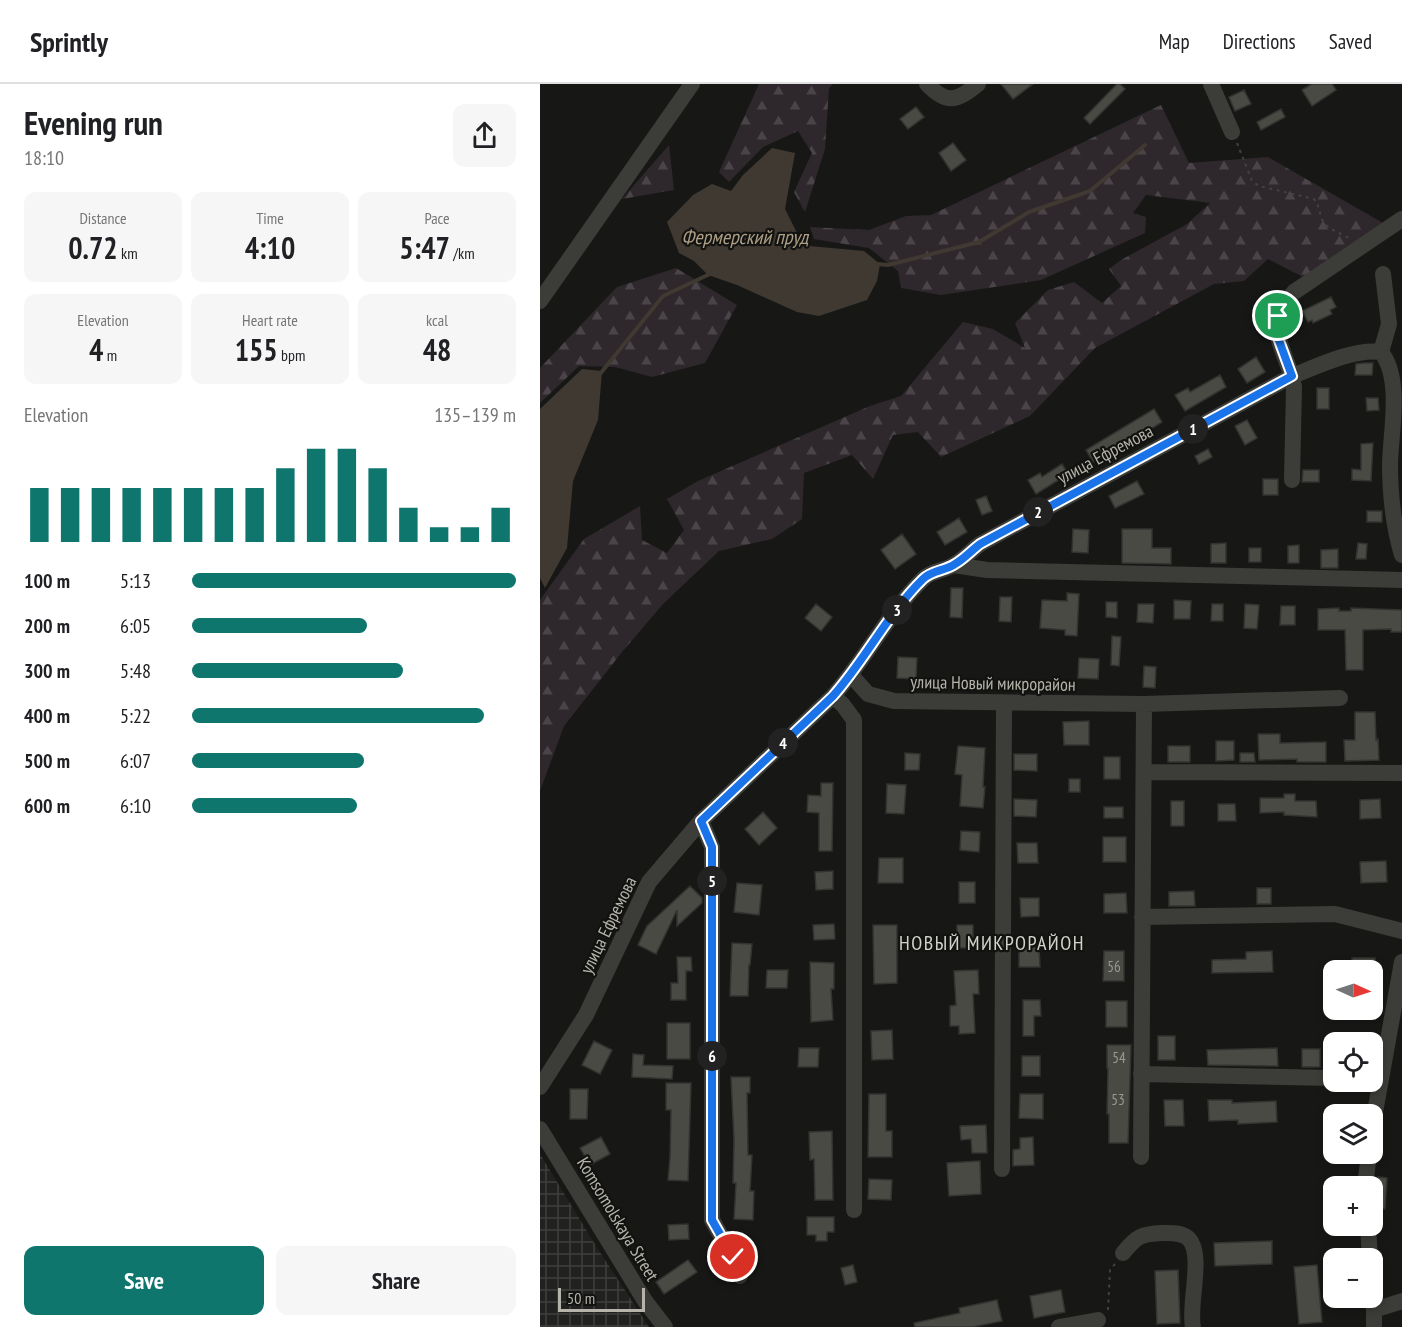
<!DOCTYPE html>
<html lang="en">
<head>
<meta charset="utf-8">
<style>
	:root { --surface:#fff; --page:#f6f6f6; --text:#202124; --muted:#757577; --line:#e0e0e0; --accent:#0f766e }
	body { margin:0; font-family:"PT Sans Narrow",sans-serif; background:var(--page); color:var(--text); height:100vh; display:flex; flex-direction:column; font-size:22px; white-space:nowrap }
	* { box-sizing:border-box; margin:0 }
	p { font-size:20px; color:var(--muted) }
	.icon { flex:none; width:33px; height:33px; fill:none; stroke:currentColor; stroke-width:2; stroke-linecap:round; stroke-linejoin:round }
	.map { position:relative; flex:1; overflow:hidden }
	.panel { display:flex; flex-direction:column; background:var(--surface); width:540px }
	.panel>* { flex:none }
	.needle { width:39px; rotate:93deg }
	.buttons { position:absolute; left:783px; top:876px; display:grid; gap:12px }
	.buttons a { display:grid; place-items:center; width:60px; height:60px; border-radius:12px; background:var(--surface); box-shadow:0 3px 9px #0003; font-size:30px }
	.scale { position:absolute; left:18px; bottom:15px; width:87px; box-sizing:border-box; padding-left:6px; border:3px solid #b6b4aa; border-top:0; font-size:16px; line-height:21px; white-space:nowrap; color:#b6b4aa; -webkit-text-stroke:4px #121311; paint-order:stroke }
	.pin { position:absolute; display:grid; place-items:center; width:51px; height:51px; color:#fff; margin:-26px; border:3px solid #fff; border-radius:50%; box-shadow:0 2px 6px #0007 }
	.km { position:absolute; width:30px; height:30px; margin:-15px; border-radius:50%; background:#222; color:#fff; font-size:16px; line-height:30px; text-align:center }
	.round { display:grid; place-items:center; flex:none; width:63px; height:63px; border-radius:12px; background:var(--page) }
	.headline { display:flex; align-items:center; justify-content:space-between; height:102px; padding:0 24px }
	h1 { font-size:33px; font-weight:700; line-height:45px }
	.stats { display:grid; grid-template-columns:repeat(3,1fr); gap:9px; height:102px; padding:6px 24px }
	.stats div { display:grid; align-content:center; border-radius:12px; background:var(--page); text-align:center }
	.stats b { font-size:30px; font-weight:700 }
	.stats small { font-size:16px; font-weight:400 }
	.stats p { font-size:16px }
	.chart { height:168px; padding:12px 24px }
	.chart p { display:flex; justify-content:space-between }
	.chart svg { width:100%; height:108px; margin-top:6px; stroke:var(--accent); stroke-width:6 }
	.cta { display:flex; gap:12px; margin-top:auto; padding:12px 24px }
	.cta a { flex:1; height:69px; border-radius:12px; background:var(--accent); color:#fff; font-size:24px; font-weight:700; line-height:69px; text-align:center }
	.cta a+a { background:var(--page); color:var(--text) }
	ul { padding:0 24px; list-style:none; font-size:20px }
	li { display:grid; grid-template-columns:96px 72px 1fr; align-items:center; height:45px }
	li i { height:15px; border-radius:8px; background:var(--accent) }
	header { display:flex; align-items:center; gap:36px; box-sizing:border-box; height:84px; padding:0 30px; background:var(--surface); border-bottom:2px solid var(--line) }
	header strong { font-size:28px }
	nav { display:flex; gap:33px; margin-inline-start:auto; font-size:21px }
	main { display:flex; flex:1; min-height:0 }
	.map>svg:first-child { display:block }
	.industrial { fill:url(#industrial-grid) }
	.forest { fill:url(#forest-firs) }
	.water { fill:#3f3931 }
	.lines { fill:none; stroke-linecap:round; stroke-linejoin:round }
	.stream { stroke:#3f3931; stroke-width:4 }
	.building { fill:#4a4a45; stroke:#333330; stroke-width:1.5 }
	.path { stroke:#43423e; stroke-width:2; stroke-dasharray:3 4.5; stroke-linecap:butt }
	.minor { stroke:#3c3c38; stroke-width:16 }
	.route-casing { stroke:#fff; stroke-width:12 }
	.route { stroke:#1a73e8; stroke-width:8 }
	.labels { text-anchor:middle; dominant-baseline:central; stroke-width:4.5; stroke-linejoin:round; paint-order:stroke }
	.number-label { font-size:15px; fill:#9b9a91 }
	.street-label { font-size:18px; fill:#b6b4aa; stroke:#121311 }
	.water-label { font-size:20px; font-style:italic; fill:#ad9e85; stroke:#121311 }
	.neighbourhood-label { font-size:20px; letter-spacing:1.5px; fill:#d3d2ca; stroke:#121311 }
</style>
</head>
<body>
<header>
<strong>Sprintly</strong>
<nav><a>Map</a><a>Directions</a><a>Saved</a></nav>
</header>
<main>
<section class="panel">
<div class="headline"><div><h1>Evening run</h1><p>18:10</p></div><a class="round"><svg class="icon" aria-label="share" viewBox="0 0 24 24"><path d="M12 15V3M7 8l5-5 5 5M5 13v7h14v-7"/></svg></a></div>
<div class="stats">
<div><p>Distance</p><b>0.72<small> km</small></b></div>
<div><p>Time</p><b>4:10</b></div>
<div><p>Pace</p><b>5:47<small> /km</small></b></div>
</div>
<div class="stats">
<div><p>Elevation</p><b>4<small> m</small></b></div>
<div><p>Heart rate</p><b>155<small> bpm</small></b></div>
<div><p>kcal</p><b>48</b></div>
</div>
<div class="chart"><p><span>Elevation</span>135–139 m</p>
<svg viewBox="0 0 160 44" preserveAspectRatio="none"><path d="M5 44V22M15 44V22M25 44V22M35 44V22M45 44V22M55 44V22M65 44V22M75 44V22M85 44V14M95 44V6M105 44V6M115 44V14M125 44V30M135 44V38M145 44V38M155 44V30"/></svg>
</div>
<ul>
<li><b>100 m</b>5:13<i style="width:100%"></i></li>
<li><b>200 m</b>6:05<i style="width:54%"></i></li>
<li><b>300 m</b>5:48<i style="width:65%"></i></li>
<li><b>400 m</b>5:22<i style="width:90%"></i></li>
<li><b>500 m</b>6:07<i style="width:53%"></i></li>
<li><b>600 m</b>6:10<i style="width:51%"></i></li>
</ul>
<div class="cta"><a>Save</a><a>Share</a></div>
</section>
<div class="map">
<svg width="862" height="1243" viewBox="0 0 862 1243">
	<defs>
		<pattern id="industrial-grid" width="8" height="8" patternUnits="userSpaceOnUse" patternTransform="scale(1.5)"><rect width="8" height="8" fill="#21221f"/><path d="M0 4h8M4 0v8" fill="none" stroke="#3f403d"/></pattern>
		<pattern id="forest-firs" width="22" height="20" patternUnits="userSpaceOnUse" patternTransform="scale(1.5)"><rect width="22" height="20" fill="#2e272c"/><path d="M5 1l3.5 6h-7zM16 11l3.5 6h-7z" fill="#4a4448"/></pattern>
	</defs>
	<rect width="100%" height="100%" fill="#171816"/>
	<path class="industrial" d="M0 1070 56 1162 109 1243H0Z"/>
	<path class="forest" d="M219 0H293L289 4 285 65 265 128 254 108 272 69 258 47 223 63 189 98 179 88Z
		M621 21 649 79 728 73 843 139 765 194 728 175 704 197 674 200 555 264 490 332 401 373 378 348 353 351 333 395 312 371 264 389 262 435 232 455 179 467 123 520 82 568 24 642 0 707V516L44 455 100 422 102 456 127 469 144 446 127 415 158 397 330 322 361 312 423 238 453 245 485 264 475 239 508 206 534 198 562 219 581 202 569 185 581 176 647 140 670 119 606 111 593 129 606 133 605 149 501 196 401 211 361 204 358 187 329 164 274 155 270 143 329 146 366 132 391 131Z
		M129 61 134 106 82 115Z
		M136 184 197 221 165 279 112 293 75 283 39 282 0 319V284L77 203Z"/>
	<path class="water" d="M232 64 255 69 245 125 256 147 269 162 324 167 340 180 337 197 327 216 279 232 257 228 197 201 168 191 154 177 139 169 127 138 153 111 172 100 191 107 203 91Z
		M42 285 62 287 58 336 33 397 27 464 5 504 0 494V325Z"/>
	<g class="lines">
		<path class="stream" d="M337 180 348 181 439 158 489 128 550 107 605 61
			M60 290 123 212 172 189"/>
	</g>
	<path class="building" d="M461 0H493L473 15Z
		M577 0H580L585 5 550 40 544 34Z
		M772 0H792L796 6 772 22 762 6Z
		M704 6 711 20 695 27 689 13Z
		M376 23 384 33 368 45 360 35Z
		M741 25 745 33 721 46 717 38Z
		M413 59 426 76 411 87 399 69Z
		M791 213 796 223 790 226 792 230 773 239 772 236 768 238 762 227Z
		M716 273 725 288 707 299 698 285Z
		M825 279H833L832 291H815L816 280Z
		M680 291 686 303 645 327 635 311 648 304 650 308Z
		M777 304H789V325H777Z
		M826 314H838L839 326 827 327Z
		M614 325 622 338 583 362 582 360 553 378 546 366Z
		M707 336 717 354 705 361 695 342Z
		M833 359 831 397 812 396V385L821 386V360Z
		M668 365 672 373 659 380 655 372Z
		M522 380 530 393 522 397 520 395 496 410 488 396 500 389 502 393Z
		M763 386H779V398H762Z
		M723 395H738V411H723Z
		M597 397 604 410 575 424 569 412Z
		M446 412 452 427 442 431 436 416Z
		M827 427H842V438H827Z
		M419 434 427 448 405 461 397 448Z
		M533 445 549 446 548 469 532 468Z
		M582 445H612V464H631V480L582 479Z
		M362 450 376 470 355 485 341 466Z
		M686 459V479H671V460Z
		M818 459 827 460 826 475H816Z
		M759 461V479H748V462Z
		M709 464H721V478H709Z
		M798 465V484H781V466Z
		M411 504H423L422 534 410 533Z
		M527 509 539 510 537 552 525 551V546L500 544 502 516 527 517Z
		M460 513H472L471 538 459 537Z
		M634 516 651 517 650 535H634Z
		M566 518H577V534L566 533Z
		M276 520 292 533 281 547 265 534Z
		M598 520H614L613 539 597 538Z
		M672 520H683V537H671Z
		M705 520 719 521 717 545 704 544Z
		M741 522H755V541H740Z
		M799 524V527H811V524L862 526V548H851V545L823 546V586H806L805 546H778V525Z
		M572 552 581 553 579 582 571 581Z
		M358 573 377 574 376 595 357 594Z
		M539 574 559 575 558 595 538 594Z
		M604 582 616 583 615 604 603 603Z
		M815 628H835L836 656 838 655 839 676 805 677 804 656H815Z
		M549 637V661H524L523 638Z
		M718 650H740V659L786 658V678H757V675L719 676Z
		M676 657H694V676L676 677Z
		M418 662 445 664 443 703H445L443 724 420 722 422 691 415 690Z
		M628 662H650V678H628Z
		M365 669 380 670 379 686H365Z
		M700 669H714L715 678H700Z
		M474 670H497V687L474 686Z
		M564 673H580V695H564Z
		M529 695H540V708H529Z
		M281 699H293L292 767H279V729L267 728 268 711 281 712Z
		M347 700 366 701 364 730 346 729Z
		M744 710H755V717H776L777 733 744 731V728L720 729V714H744Z
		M474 715 497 716 496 733 474 732Z
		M840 715 841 734 820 735V716Z
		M631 717H644V742H631Z
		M678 720H695L696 737H678Z
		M564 723H583V734H564Z
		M223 728 237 744 219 761 205 745Z
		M421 747 440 748 439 768 420 766Z
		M563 753H586V778H563Z
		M477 759H497L498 779H478Z
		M339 774H363V799H338Z
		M846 777 847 798 821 799 820 778Z
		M293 787V805L276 806 275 788Z
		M419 798H435V819H419Z
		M197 799 222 801 219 831 194 828Z
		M150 802 162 814V819L137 842V826L116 870 98 861 107 842Z
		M717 804H731V820H717Z
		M654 807 655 822H629V808Z
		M586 809 587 829H564V810Z
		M480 814H499V832L481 833Z
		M294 840 295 855 274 856 273 841Z
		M333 841H357V899L334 900Z
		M417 841H433V864H417Z
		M192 859 212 860 210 881H209L208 912H190Z
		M499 863 500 883H479V864Z
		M564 867H584V897H563Z
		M732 867 733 888 672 889V876L706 875V868Z
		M137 873H151L152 887H146V916H131V899H138Z
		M812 874H835V886H812Z
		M270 878 294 879V905H291L293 936 271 938Z
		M227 886H248L247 904H226Z
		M438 886 439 910H433L435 949 419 950V942H410V922L416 921 414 887Z
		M483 916H500L501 932H494V952H483Z
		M566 917H587V943H566Z
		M127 939H150V975H127Z
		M352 946 353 975 332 976 331 947Z
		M618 952H635V976H618Z
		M54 957 72 966 60 990 42 981Z
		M567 961H591L588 1059H569V1030H567L568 984H567Z
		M259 964H279L278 983H258Z
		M737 964 738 982 668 981 667 966Z
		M762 965H780V983H762Z
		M93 970 104 971 103 981 133 982 132 995 92 993Z
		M482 972H500V992H482Z
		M191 993H210V1009H207L208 1071H212L210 1107H214L213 1136 194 1135 196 1099H193L194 1056Z
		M126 999H151L148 1097 128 1096 130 1074 131 1026H126Z
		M30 1005H48L47 1035H30Z
		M329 1010H346V1047H352V1073H328Z
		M480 1010H503V1035L479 1034Z
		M624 1016H643L644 1042H625Z
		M668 1016H692V1019L736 1017 737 1038 698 1040V1036L669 1037Z
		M446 1041 447 1069H432L431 1055 421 1056 420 1042Z
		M292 1047 293 1116H275L274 1075 270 1076 269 1048Z
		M61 1053 70 1070 50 1081 40 1064Z
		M493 1053 494 1081 473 1082V1066L480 1065V1054Z
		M440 1077 441 1110 409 1112 407 1079Z
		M838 1093 847 1094 845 1125 837 1124Z
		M329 1095 352 1096 351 1116 328 1115Z
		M267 1133H294V1148H287V1157H276V1151H267Z
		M148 1140 149 1155 129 1156 128 1141Z
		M732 1157V1180L675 1182 674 1159Z
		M148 1176 157 1188 124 1210 116 1198Z
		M313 1181 317 1198 305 1201 301 1184Z
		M777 1181 782 1238 759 1240 754 1183Z
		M638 1186 640 1239 617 1240 615 1187Z
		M521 1206 525 1228 494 1234 490 1212Z
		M457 1216 462 1237 433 1243H375L374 1239 420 1229 419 1224Z"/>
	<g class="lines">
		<path class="path" d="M697 59 712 97 719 102 774 115C779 122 779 125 781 133 784 144 800 149 809 154
			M568 1226 570 1186 575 1180"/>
		<path class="minor" d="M387 0C407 21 417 17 438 0
			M671 0 692 48
			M0 217 152 0
			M841 268C862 294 851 346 850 379 850 411 853 441 862 471
			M841 268 849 240 843 190
			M752 396 754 303C747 264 720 244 754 208L862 135
			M414 481 447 486 862 496
			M311 591 328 610 354 617 604 620 800 614
			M293 612 303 621 314 636V1126
			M604 688 862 689
			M161 737 172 763V1136L193 1173 200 1192
			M602 833 795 830 862 847
			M601 990 794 994
			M0 1003 46 931 109 798 161 737 293 612C325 576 349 528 383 495 392 486 405 487 415 480 424 475 432 466 440 460L752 292C776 283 814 264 841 268
			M0 1045 105 1217 125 1243
			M832 1045 862 878
			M601 1073 604 620
			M462 1085 464 619
			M825 1102 829 1070
			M828 1142 830 1174
			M583 1169C597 1152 601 1150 622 1149 631 1149 642 1148 649 1155 664 1171 648 1222 653 1243
			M832 1205 834 1226
			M519 1243 558 1236
			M834 1243V1226L862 1217"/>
	</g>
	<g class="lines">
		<g class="route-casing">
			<path id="route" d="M193 1173 172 1136V763L161 737 293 612C325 576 349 528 383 495 392 486 405 487 415 480 424 475 432 466 440 460L752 292 737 251 738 232"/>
		</g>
		<use href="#route" class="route"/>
	</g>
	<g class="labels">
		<g class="number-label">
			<text x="574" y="882">56</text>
			<text x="579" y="973">54</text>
			<text x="578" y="1015">53</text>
		</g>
		<g class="street-label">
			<text transform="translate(565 370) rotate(-28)">улица Ефремова</text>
			<text transform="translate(453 599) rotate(1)">улица Новый микрорайон</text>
			<text transform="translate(68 841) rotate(-64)">улица Ефремова</text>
			<text transform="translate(78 1135) rotate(59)">Komsomolskaya Street</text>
		</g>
		<g class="water-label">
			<text x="205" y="153">Фермерский пруд</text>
		</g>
		<g class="neighbourhood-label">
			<text x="452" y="859">НОВЫЙ МИКРОРАЙОН</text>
		</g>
	</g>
</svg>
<div class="buttons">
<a><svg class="needle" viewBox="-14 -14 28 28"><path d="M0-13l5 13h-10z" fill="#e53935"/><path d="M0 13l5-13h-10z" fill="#757577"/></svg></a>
<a><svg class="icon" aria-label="locate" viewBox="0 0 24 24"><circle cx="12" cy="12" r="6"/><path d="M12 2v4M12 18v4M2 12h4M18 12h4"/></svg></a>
<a><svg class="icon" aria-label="layers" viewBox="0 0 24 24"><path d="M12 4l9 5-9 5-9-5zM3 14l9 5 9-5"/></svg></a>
<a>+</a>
<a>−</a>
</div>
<div class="scale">50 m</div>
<div class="pin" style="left:738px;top:232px;background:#1e9e55"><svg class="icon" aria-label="arrive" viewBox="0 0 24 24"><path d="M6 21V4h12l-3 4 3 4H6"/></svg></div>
<div class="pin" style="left:193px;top:1173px;background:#d93025"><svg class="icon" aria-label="check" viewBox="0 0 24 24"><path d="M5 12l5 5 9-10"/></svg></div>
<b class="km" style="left:653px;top:345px">1</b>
<b class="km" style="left:498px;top:428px">2</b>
<b class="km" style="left:357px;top:526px">3</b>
<b class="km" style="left:243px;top:659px">4</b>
<b class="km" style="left:172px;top:797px">5</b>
<b class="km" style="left:172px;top:972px">6</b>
</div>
</main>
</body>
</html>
